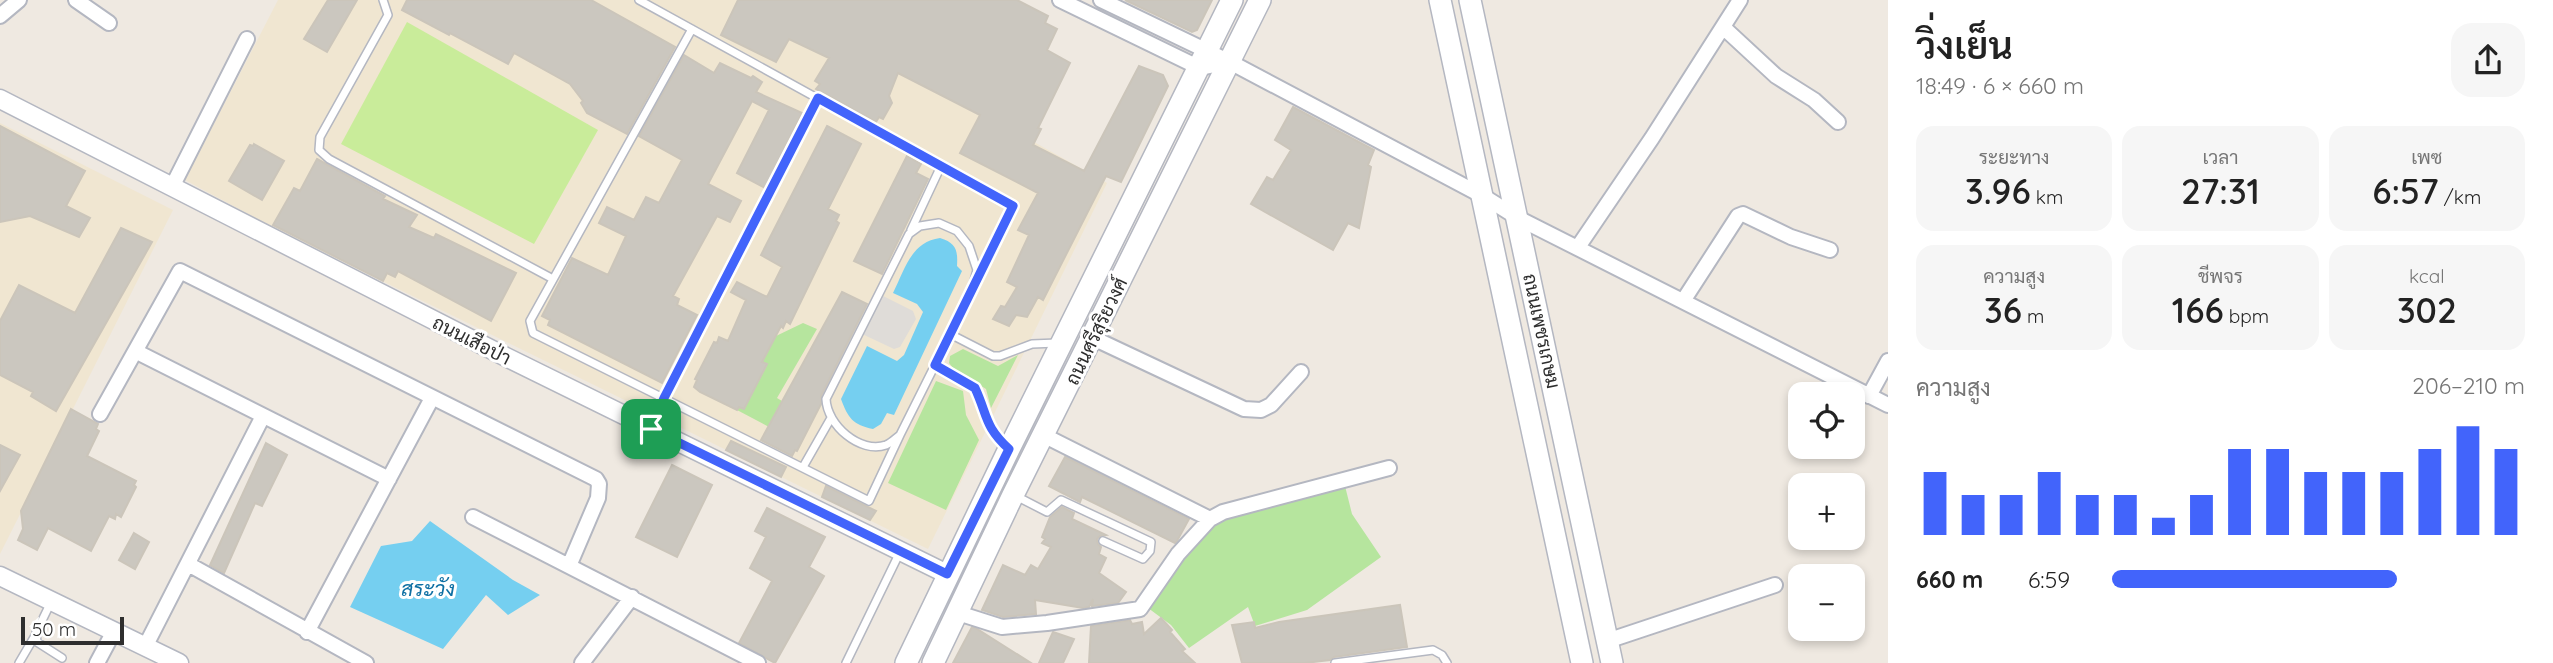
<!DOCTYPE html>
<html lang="th">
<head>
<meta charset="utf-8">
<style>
	:root { --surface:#fff; --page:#f6f6f6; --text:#222; --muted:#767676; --accent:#4264fb }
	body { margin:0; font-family:Quicksand,Sarabun,sans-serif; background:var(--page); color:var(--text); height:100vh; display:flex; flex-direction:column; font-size:26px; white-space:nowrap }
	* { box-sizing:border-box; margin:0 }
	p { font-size:23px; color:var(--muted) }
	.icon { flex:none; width:38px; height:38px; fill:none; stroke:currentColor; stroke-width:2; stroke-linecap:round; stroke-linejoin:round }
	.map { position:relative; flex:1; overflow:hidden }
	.drawer { display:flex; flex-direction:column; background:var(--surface); width:665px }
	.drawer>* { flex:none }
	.fabs { position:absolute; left:1788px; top:382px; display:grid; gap:14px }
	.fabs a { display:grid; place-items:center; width:77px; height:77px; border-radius:14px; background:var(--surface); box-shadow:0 4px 10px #0003; font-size:35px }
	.scale { position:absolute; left:21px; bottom:18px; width:103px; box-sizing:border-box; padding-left:7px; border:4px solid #2e2e2e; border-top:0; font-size:19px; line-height:24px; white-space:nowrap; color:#2e2e2e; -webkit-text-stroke:5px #fff; paint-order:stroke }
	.pin { position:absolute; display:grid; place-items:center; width:60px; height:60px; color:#fff; margin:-30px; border-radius:14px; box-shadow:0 4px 10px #0006 }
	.round { display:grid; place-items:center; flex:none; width:74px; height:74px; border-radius:21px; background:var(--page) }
	.overview { display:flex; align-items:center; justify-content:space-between; height:119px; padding:0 28px }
	h1 { font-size:38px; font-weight:600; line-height:52px }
	.stats { display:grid; grid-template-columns:repeat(3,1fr); gap:10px; height:119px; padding:7px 28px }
	.stats div { display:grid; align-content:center; border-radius:18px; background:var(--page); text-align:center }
	.stats b { font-size:35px; font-weight:600 }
	.stats small { font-size:19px; font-weight:400 }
	.stats p { font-size:19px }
	.chart { height:196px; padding:14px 28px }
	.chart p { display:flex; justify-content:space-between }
	.chart svg { width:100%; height:126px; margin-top:7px; stroke:var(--accent); stroke-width:6 }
	ul { padding:0 28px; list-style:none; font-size:23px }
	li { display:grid; grid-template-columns:112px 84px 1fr; align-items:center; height:52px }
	li i { height:18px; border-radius:9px; background:var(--accent) }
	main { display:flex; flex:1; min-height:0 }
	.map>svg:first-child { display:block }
	.education { fill:#f0e6d1 }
	.green { fill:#b6e59e }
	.pitch { fill:#c9ec9a }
	.plaza { fill:#dfdcd8 }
	.water { fill:#75cff0 }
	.building { fill:#cbc7bf; stroke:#cbc5ba; stroke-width:2 }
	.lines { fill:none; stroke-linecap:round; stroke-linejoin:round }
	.service-casing { stroke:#b4b7c1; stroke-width:10 }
	.minor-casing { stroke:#b4b7c1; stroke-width:18 }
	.tertiary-casing { stroke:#b4b7c1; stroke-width:21 }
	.secondary-casing { stroke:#b4b7c1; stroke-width:24 }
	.service { stroke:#fff; stroke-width:7 }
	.minor { stroke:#fff; stroke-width:14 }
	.tertiary { stroke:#fff; stroke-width:18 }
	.secondary { stroke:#fff; stroke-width:21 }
	.route-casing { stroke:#fff; stroke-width:14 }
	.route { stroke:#4264fb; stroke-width:9 }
	.labels { text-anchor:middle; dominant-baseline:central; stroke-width:6; stroke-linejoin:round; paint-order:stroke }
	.street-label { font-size:19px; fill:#2e2e2e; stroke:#fff }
	.water-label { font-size:21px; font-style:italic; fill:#0d6fa3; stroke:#fff }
</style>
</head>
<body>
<main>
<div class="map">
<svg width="1888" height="663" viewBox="0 0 1888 663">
	<rect width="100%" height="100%" fill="#efe9e1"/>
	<path class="education" d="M278 0H756L1034 142 1107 183 928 549 272 227 185 180Z
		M0 123 173 210 0 554Z"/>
	<path class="green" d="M803 323 817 329 777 398 782 401 769 427 737 410 739 407 744 409 767 365 761 361 776 336Z
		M963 349 998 366 1018 355 991 408 986 389 953 368 949 363 950 356Z
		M936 381 963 391 966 415 979 440 946 510 888 483Z
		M1344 482 1352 514 1381 557 1307 610 1255 626 1248 607 1189 648 1171 625 1144 605 1210 519Z"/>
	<path class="pitch" d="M407 22 598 130 534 244 341 144Z"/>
	<path class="plaza" d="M879 294 913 311 916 319 900 347 894 349 860 333Z"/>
	<path class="water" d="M940 238C956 243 958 250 957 266L962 271 894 415 887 413 881 424 873 429C853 425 848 418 841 399L867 346 897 361 904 355 923 312 917 304 893 293C905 269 911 242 940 238Z
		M430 521 513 580 540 595 508 615 486 595 443 649 350 607 381 546 412 541Z"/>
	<path class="building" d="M328 0H357L327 52 304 39Z
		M407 0H591L675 47 627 134 587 113 581 103 583 101 570 84 514 53 508 64 450 33 449 35 402 10Z
		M738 0H1017L1048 16 1045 23 1057 29 1047 50 1070 63 1038 128 1041 129 1033 145 1084 171 1139 66 1163 75 1168 86 1121 182 1106 176 1043 300 1038 297 1027 317 1016 315 1009 326 993 319 1001 306 1005 307 1017 287 1007 282 1029 235 1018 230 1038 193 960 153 980 115 898 73 889 96 892 103 883 119 879 117 876 122 816 89 820 84 815 81 829 58 789 39 776 62 721 35Z
		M1125 0H1212L1197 30 1192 32Z
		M684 55 714 73 720 63 751 78 753 76 762 82 756 92 802 113 765 188 737 173 769 110 752 101 708 184 741 201 730 222 717 216 673 296 679 299 677 305 697 315 662 383 548 325 550 320 542 316 572 258 608 275 626 236 599 223 607 207 634 220 646 197 659 203 682 160 639 136Z
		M1293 107 1374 150 1368 165 1371 167 1359 228 1348 223 1333 250 1251 204 1267 177 1273 180 1291 150 1275 140Z
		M0 126 85 171 66 206 90 218 79 237 30 216 0 222Z
		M827 126 861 144 828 209 839 215 836 221 839 223 790 324 786 321 783 328 781 326 762 362 767 364 744 409 739 407 737 410 700 392 694 387 697 380 695 379 714 342 717 343 719 337 728 341 746 300 731 292 737 282 767 297 782 267 761 255Z
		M254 144 284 161 262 200 229 181 250 145 253 146Z
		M907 156 921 164 916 173 928 179 882 274 854 261Z
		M317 159 385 196 383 199 417 215 409 227 434 238 436 234 516 273 491 321 398 271 395 277 387 273 383 281 273 225 294 188 300 191Z
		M121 228 152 242 56 411 31 396 33 392 0 375V321L19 285 75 313Z
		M842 292 867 304 821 396V404L797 451 795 450 792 456 761 440Z
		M71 409 98 424 96 429 99 431 87 456 136 481 134 485 136 487 121 517 116 514 115 519 109 516 91 551 48 528 37 550 18 540 23 529 21 511Z
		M731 441 786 467 781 477 726 450Z
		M266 443 287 455 262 506 255 503 224 573 210 565Z
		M0 445 20 455 0 491Z
		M1065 457 1189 519 1177 541 1175 543 1082 497 1080 502 1049 486Z
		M672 465 712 485 677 557 636 537Z
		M826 486 876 511 870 520 822 497Z
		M1062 507 1074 513 1072 519 1106 535 1100 536 1097 539 1098 544 1101 547 1099 554 1106 558 1099 573 1126 592 1118 603 1092 606 1093 599 1089 607 1083 608 1035 600 1036 614 1003 617 982 610 1003 565 1025 575 1031 565 1038 569 1051 547 1042 543 1045 539 1042 537 1050 517Z
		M767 508 825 537 809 567 824 576 775 663 739 643 772 581 750 568 766 537 755 531Z
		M134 533 149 542 135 569 119 560Z
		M1400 605 1407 647 1334 657 1330 660 1305 663H1242L1232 625 1254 622 1255 628 1279 622Z
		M1161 618 1172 630 1170 632 1185 649 1182 651 1195 663H1089L1091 626 1130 620 1132 624 1142 622 1144 634Z
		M972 627 977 629 1031 663H953Z
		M1053 632 1074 639 1063 663H1039Z"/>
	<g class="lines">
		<g class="service-casing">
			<path id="service" d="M383 0 388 15 320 137 319 150 329 159 553 279
				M639 0 1013 206 977 282
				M692 29 530 321 533 333 869 501 900 435
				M939 223 957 231 969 246 977 270 970 295 900 435C896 438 891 443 886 445 860 454 827 425 826 399L909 234 920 226Z
				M911 230 941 166
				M950 334 993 356H1000L1032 344 1057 343
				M935 365 975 388C985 411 986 427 1006 446
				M651 429 664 398 818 98
				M803 467 831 418
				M1014 495 1047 512 1061 500 1151 542 1150 551 1143 559 1103 541
				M51 602 36 633 37 642 62 658
				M19 663 36 634
				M846 663 900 552
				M1335 663 1433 650 1442 655 1447 663"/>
		</g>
		<g class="minor-casing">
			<path id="minor" d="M76 0 109 23
				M1060 0 1200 68 1230 62
				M1101 0 1230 62 1483 196 1518 218 1888 405
				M0 16 19 0
				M1723 27 1776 76 1814 100 1838 122
				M172 187 247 39
				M1578 247 1652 138 1740 0
				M1683 301 1738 216 1743 214 1791 237 1830 250
				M1093 338 1244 409 1261 410 1271 405 1301 372
				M137 352 389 479
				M1869 396 1888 361
				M100 414 180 271 596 479 599 484 598 498 569 566
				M1045 436 1210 519
				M473 517 758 663
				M188 564 366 663
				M958 613 1002 627 1047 623 1140 609 1178 554 1210 519 1223 512 1389 468
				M307 632 432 398
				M1607 641 1775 585
				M145 647 263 416
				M97 663 113 633
				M582 663 632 597"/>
		</g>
		<g class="tertiary-casing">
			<path id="tertiary" d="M0 99 506 357 947 574
				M0 576 179 663"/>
		</g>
		<g class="secondary-casing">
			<path id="secondary" d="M1440 0 1582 663
				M1470 0 1612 663
				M906 663 1009 449 1232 0
				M933 663 1013 495 1260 0"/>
		</g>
		<use href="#service" class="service"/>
		<use href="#minor" class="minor"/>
		<use href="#tertiary" class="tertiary"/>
		<use href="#secondary" class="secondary"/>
	</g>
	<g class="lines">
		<g class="route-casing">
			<path id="route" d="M818 98 1013 206 935 365 975 388C988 416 984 426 1009 449L947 574 651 429 664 398Z"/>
		</g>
		<use href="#route" class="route"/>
	</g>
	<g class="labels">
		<g class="street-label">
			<text transform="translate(1096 331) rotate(-64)">ถนนศรีสุริยวงศ์</text>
			<text transform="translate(1542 331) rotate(78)">ถนนเพชรเกษม</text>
			<text transform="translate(472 340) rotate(27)">ถนนเสือป่า</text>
		</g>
		<g class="water-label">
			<text x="428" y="588">สระวัง</text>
		</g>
	</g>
</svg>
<div class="fabs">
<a><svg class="icon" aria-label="locate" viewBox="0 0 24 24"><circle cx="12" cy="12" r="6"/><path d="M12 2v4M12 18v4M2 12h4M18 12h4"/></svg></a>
<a>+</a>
<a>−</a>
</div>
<div class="scale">50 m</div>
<div class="pin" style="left:651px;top:429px;background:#1e9e55"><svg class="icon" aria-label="arrive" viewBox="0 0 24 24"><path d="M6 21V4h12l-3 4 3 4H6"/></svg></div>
</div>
<section class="drawer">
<div class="overview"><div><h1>วิ่งเย็น</h1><p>18:49 · 6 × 660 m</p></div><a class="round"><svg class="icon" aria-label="share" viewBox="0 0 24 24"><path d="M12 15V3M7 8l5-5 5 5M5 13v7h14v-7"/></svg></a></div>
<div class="stats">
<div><p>ระยะทาง</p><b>3.96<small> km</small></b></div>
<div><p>เวลา</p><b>27:31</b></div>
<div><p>เพซ</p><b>6:57<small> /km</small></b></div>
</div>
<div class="stats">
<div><p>ความสูง</p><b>36<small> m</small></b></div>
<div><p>ชีพจร</p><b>166<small> bpm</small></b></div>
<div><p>kcal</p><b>302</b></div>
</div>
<div class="chart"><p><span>ความสูง</span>206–210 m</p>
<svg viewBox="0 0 160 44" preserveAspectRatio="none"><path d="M5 44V22M15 44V30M25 44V30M35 44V22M45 44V30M55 44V30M65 44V38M75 44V30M85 44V14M95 44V14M105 44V22M115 44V22M125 44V22M135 44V14M145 44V6M155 44V14"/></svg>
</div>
<ul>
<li><b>660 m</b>6:59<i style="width:69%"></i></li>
</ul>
</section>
</main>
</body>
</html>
